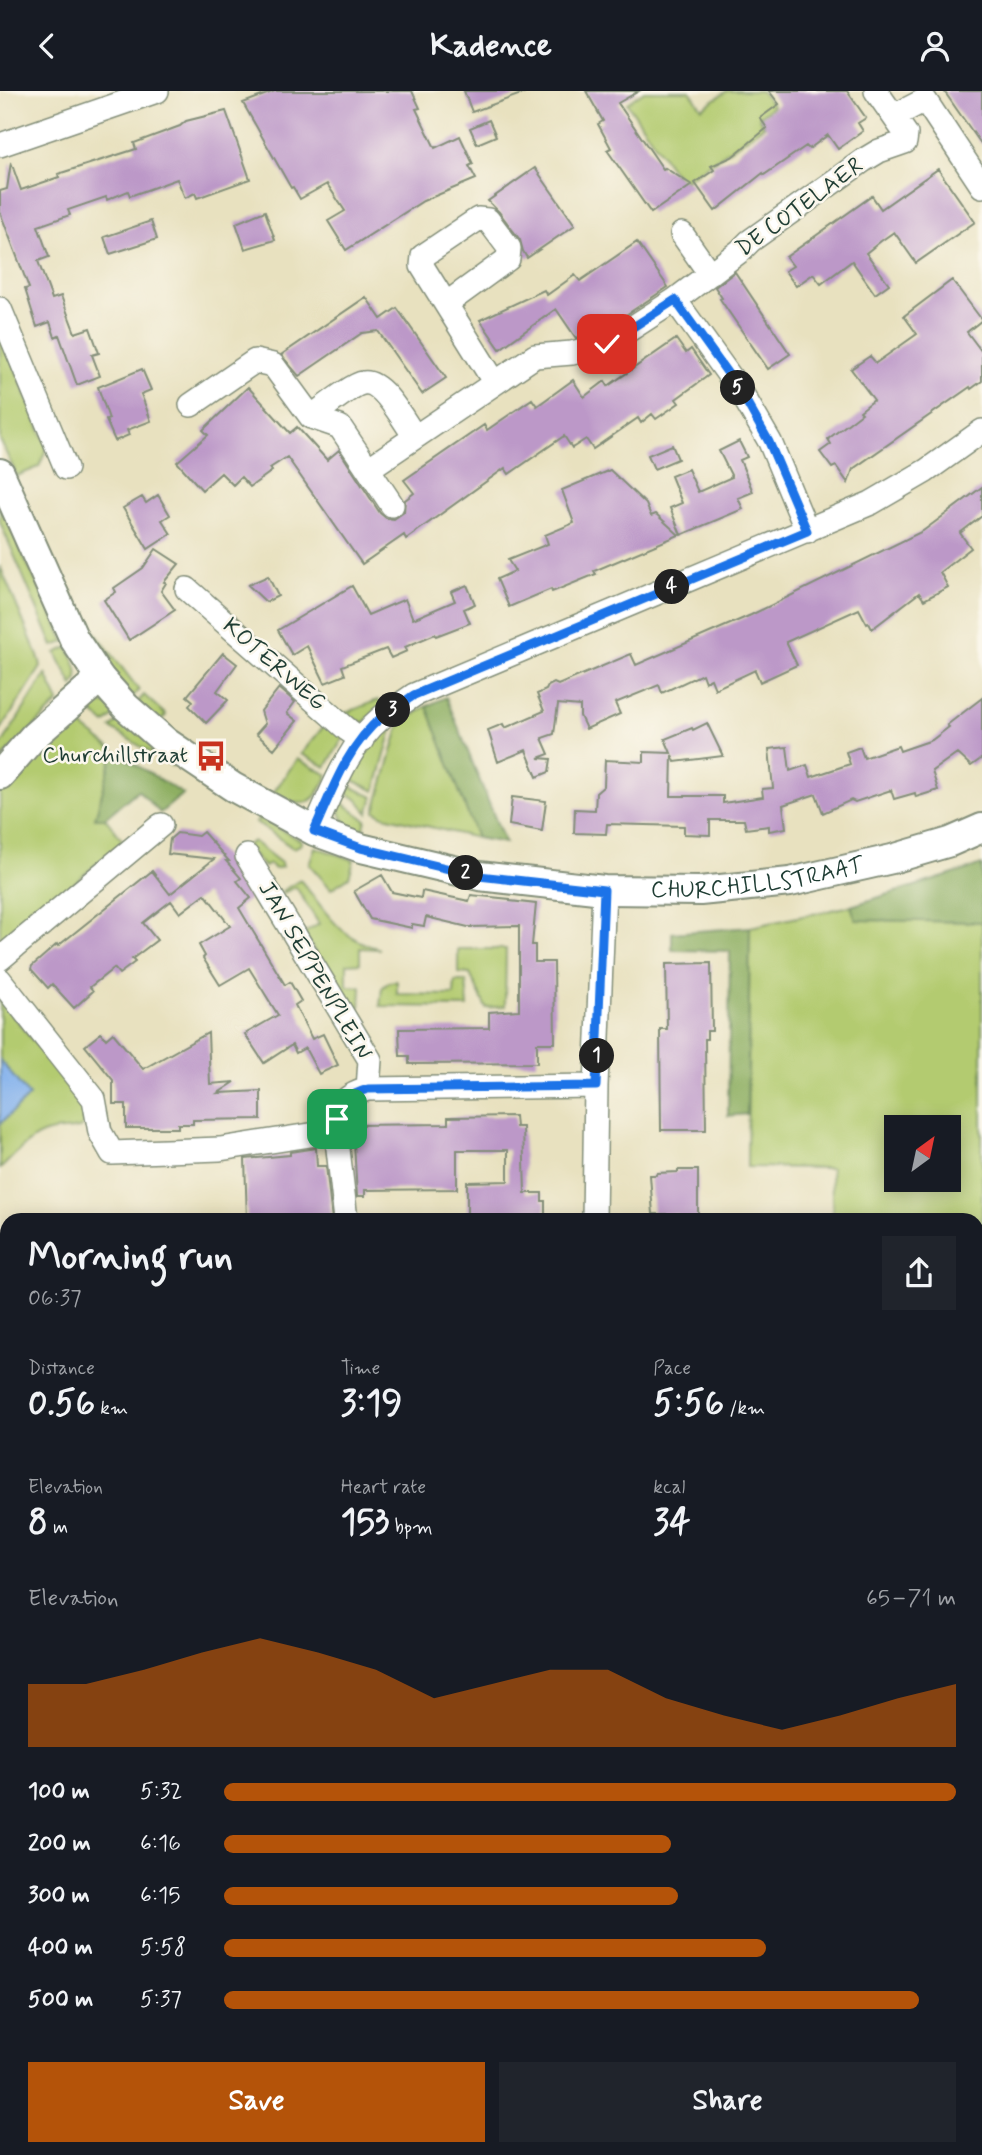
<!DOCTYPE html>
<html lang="en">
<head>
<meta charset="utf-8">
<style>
	:root { --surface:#171b24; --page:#20242c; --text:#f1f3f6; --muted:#9ea1a6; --accent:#b45309 }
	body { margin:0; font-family:Mynerve,sans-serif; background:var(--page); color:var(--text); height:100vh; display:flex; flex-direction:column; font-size:26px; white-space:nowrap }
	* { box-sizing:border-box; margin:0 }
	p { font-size:23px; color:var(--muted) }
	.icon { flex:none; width:38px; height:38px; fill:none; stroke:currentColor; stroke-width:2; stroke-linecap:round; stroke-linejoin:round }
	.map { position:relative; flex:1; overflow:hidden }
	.sheet { position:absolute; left:0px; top:1122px; width:984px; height:943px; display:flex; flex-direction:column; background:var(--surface); border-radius:21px 21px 0 0; box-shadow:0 4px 18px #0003 }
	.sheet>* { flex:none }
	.needle { width:46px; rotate:33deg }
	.fabs { position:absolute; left:884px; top:1024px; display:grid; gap:14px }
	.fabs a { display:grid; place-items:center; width:77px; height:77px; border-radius:0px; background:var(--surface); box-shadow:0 4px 18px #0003; font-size:35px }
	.pin { position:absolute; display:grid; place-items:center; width:60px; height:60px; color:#fff; margin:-30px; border-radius:14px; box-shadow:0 4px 10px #0006 }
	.km { position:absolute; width:35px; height:35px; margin:-18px; border-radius:50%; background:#222; color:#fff; font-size:19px; line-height:35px; text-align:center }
	.round { display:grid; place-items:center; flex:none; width:74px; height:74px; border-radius:0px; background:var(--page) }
	.overview { display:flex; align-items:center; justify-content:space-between; height:119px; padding:0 28px }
	h1 { font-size:38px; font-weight:700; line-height:52px }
	.stats { display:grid; grid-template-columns:repeat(3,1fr); gap:10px; height:119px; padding:7px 28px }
	.stats div { display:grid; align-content:center }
	.stats b { font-size:35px; font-weight:700 }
	.stats small { font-size:19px; font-weight:400 }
	.stats p { font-size:19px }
	.chart { height:196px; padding:14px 28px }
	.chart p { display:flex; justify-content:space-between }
	.chart svg { width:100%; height:126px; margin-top:7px; fill:var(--accent); opacity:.7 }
	.primary-button { display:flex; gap:14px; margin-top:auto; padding:14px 28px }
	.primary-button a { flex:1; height:80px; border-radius:0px; background:var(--accent); color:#fff; font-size:28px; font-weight:700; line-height:80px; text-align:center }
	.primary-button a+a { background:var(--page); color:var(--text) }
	ul { padding:0 28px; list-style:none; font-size:23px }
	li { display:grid; grid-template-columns:112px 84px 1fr; align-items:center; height:52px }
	li i { height:18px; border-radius:9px; background:var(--accent) }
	header { display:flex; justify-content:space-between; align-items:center; height:91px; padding:0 28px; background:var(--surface); font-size:32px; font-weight:700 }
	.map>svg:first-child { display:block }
	.built { fill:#e3d3f2 }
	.green { fill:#b3cb6f; stroke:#698452; stroke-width:2; fill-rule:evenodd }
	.forest { fill:#8eaf62; stroke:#56764b; stroke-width:2 }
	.water { fill:#82b0ec; stroke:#507690; stroke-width:2 }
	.building { fill:#bc98c8 }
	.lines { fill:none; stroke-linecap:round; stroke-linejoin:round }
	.minor-casing { stroke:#848f7a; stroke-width:26 }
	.tertiary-casing { stroke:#848f7a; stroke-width:32 }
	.minor { stroke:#fff; stroke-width:23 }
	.tertiary { stroke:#fff; stroke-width:28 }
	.route-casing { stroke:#fff; stroke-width:14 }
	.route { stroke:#1a73e8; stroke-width:9 }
	.labels { text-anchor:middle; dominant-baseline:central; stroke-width:5; stroke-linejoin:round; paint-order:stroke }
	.street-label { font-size:23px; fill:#1f3d34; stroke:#fbf7ec }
	.poi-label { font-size:23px; fill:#1f3d34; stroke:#fbf7ec; text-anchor:end }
</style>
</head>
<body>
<header><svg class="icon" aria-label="back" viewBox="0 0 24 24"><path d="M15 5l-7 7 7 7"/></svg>Kadence<svg class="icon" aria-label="person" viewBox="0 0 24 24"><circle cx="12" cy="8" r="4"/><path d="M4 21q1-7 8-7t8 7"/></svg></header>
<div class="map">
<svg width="982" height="2064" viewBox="0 0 982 2064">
	<rect width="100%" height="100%" fill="#fbf7ec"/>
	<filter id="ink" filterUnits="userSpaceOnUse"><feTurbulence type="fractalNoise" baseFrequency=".0143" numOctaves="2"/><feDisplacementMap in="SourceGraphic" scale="14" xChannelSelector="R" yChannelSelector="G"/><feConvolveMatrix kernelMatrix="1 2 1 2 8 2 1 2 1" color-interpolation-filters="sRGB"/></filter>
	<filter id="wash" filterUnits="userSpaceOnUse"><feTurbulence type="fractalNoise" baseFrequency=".00686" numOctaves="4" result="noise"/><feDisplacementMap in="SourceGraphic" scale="28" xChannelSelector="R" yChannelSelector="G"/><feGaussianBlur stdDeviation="1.57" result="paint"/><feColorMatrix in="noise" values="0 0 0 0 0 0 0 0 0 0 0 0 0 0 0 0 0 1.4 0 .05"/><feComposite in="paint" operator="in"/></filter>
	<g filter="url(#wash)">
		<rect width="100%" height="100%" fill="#e8e1bf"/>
		<path class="built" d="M982 1284V1593L976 1592V1287Z"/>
		<path class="green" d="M644 0H690L702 17 727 0H761L773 15 759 26 764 35 681 92 627 12Z
			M0 239 47 356 39 376 17 385 0 349Z
			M0 416 65 551 53 555 0 431Z
			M44 452 89 534 81 540Z
			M0 475 40 570 41 576 0 640Z
			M94 540 139 599 132 606 85 546Z
			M68 556C74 570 83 582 73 595L56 562Z
			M46 583 59 611 0 669V656Z
			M144 604 166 624 159 632 137 612Z
			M378 609 382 614 363 632 343 623Z
			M98 612 107 613 118 621 105 633 87 616 89 613Z
			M427 615 477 747 384 725 375 720 400 633Z
			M70 626 114 660 95 727H105L123 750 0 856V699L12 683Z
			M123 626 175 669 172 675 111 637Z
			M328 630 345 644 326 676 301 663Z
			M394 631 375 700 349 687 364 662Z
			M297 668 328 684C313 717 303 717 271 705Z
			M346 693 373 706 368 722 358 709 345 701Z
			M339 709 366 729 362 744C346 737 338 726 339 709Z
			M259 727 302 750 300 754 293 757 256 731Z
			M253 750 281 772 282 776 275 778 269 773 264 776 246 755Z
			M315 756 354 769 349 786 331 798 309 773Z
			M300 789C327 820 336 846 380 858L360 857V872L347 873V895L361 896 360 916H346L304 842 319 833 296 796 283 802 282 800Z
			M851 815 856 829 982 831V1210L977 1211 976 1129H833L831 1077 747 1076 750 836ZM896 1036H948V1088H896Z
			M458 858H506L505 915 486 917 470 883 458 882Z
			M397 890V903L454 904 455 890H466L468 916 380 915 382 897 389 891Z
			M0 909 80 1007C84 1016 86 1026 82 1036 71 1040 60 1038 49 1041 30 1045 14 1065 0 1078V1033L29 1005 0 969Z
			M0 1219H7V1346H0Z
			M0 1374H7V1401H0Z
			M977 1756 982 1761V1798L977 1792Z
			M977 1837 982 1843V1891L977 1885Z"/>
		<path class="forest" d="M446 606 505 752 477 747 427 615Z
			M114 660 183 703 160 722 138 699 105 727H95Z
			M982 774V831L856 829 851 815Z
			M750 836 747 1023 728 1025 730 860 672 859V842Z
			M242 2058H337L339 2064H260Z"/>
		<path class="water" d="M0 969 29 1005 0 1033Z
			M0 1346H7V1374H0Z
			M977 1792 982 1798V1843L977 1837Z"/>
		<g id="blocks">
			<path class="building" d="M275 0H412L420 17 416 18 435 57 460 45 473 73 469 75 476 88 423 110 346 159 328 130 345 120 327 93 300 108 293 96 291 97 243 12Z
				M464 0H523L524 2 472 21Z
				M586 0H639L618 12 663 78 665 77 692 94 651 122 607 59 611 57 598 33 603 30Z
				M769 0H847L866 27 858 32 863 40 838 58 828 44 809 58 806 55 764 84 763 82 715 120 695 92 714 79 711 75 732 66 767 37 760 27 779 13Z
				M944 0H982V54L962 26Z
				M226 20 250 88 197 107 195 102 185 107 177 88 130 105 128 100 107 109 106 106 68 119 70 124 38 135 49 166 38 170 52 208 61 205 75 242 90 237 99 262 92 264 100 285 77 294 59 244 55 246 50 231 37 236 25 198 29 197 0 121V100L7 98 11 71 21 99 59 86 58 83 136 58 134 52 180 35 186 30Z
				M489 29 496 45 477 53 470 37Z
				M535 77 575 134 527 167 523 160 520 149 499 121 488 110Z
				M938 78 975 131 916 172 894 141 881 150 866 162 889 193 875 203 852 170 821 193 813 183 796 195 785 180 793 175 786 166 872 105 881 118Z
				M265 120 275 149 245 158 236 132Z
				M151 130 157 148 110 163 104 146Z
				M637 151 668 196 609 235 608 233 592 242 576 247 556 218 500 258 480 229 544 199 547 204 575 184 580 190Z
				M735 181 790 263 768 278 720 208 722 207 715 196Z
				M952 189 982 229 967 241 982 261V290L971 298 970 296 853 378 848 392 836 375 832 377 820 361 831 353 828 348 862 322 860 320 874 309 851 278 870 265 876 272 917 243 904 225Z
				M366 206 381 228 397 217 446 287 422 303 378 240 362 242 299 285 281 264Z
				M676 248 686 262 691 258 709 284 676 308 679 312 656 328 652 323 641 332 638 327 593 358 586 348 572 357 564 345 509 383 505 377 406 448 404 444 362 473 287 366 270 377 272 380 250 396 241 386 233 394 221 382 202 399 177 371 208 344 203 339 248 296 290 342 297 336 327 369 339 359 380 422 386 427 394 428 404 421 405 409 414 402 404 389 484 334 487 339 532 308 537 315 573 289 584 306 605 290 608 295Z
				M142 278 151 299 141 303 151 330 127 339 129 344 115 350 106 329 109 328 98 296Z
				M739 350 747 366 740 369 753 401 738 407 743 418 681 444 670 417 682 412 671 385 688 378 698 401 732 386 719 360Z
				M672 354 678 368 654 378 648 364Z
				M610 379 646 413 651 425 656 423 679 444 594 480 596 483 552 501 551 498 509 516 497 488 515 480 508 469 548 453 545 444 574 432 562 399Z
				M982 396V425L960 442 971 457 940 481 948 496 924 509 919 502 872 538 869 532 867 533 859 518 786 551 797 574 760 591 755 579 715 598 711 588 705 591 702 583 662 602 659 594 615 612 620 623 586 638 580 625V615L558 613 554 643 542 647 549 663 538 667 551 668 549 681 537 686 526 659 498 671 488 639 503 633 505 637 544 620 537 603 546 599 548 595 554 592 558 594 631 563 636 574 751 524 923 440Z
				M158 404 170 424 162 429 171 443 148 458 123 417 142 406 146 412Z
				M156 458 179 473 164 491 166 492 161 500 175 519 129 549 104 509 116 501 114 497 143 477Z
				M268 485 278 505 266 511 248 494Z
				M467 494 475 513 464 518 470 532 436 545 435 543 405 556 407 560 391 567 386 558 342 575 345 584 325 592 307 555 292 564 278 539 352 495 368 524 405 508 413 528 455 510 451 501Z
				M223 562 237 573 217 600 228 609 206 632 189 615 193 610 187 605Z
				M279 597 295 611 287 622 297 630 274 658 256 643 265 633 261 620Z
				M982 607V667L971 675 957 662 932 680 938 699 916 706 915 702 894 708 891 699 855 711 851 709 823 722 816 703 783 714 786 737 769 740V735L746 738 744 729H710V744L684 743V735L607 733 606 743 574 742 575 718 595 719 596 702 604 695 605 669 644 671V661L671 662 665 648 692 637 693 639 707 632 723 665 675 671 672 664 671 705H723V712L763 706 762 698 773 697 769 658 787 656 790 680 807 674 811 686 850 673 846 661 860 656 864 667 898 655 900 660 932 649 949 636 947 634Z
				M512 706 546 710 542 740 509 734Z
				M203 741 229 770H226L241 787 237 790 251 807 239 817 285 894 290 891 301 910 295 914 312 948 323 943 338 974 319 983 305 957 296 962 292 954 264 972 245 943 278 924 249 877 220 894 203 867 205 865 199 854 230 835 205 803 180 822 171 810 143 832 157 849 132 868 135 871 119 883 114 877 90 896 93 900 74 917 52 893 48 897 31 878 32 875 57 853 58 855 152 780 170 803 214 768 168 763 170 748 177 742 198 745Z
				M382 784 392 801 421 807 422 800 469 810 471 804 510 808V810L536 813 532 854H535V871H554L555 952H537V972L409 973V965H400L399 938 489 937V921L519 919V835L468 836 426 826 424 835 412 833V837L370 828 354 800Z
				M711 872 712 940H707V948H705L706 1039H661L660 938H667L666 873Z
				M101 942 106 948 113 942 143 978 208 942 210 993 235 991 218 1002 261 1000V1028L193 1029V1033H178V1037H126V1013H113V989L85 955Z
				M515 1025 516 1036H523L525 1102H542V1110H545V1129H467V1091L508 1090V1059H457V1098L365 1099V1105H357L353 1034 448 1033V1026Z
				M316 1057 317 1075H326L332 1129H247L245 1068 290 1064V1061Z
				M678 1079H698V1129H678V1123H653L650 1084H656L657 1082 678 1081Z"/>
		</g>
	</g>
	<g filter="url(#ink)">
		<use href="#blocks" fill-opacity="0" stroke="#848f7a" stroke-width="2"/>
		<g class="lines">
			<g class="minor-casing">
				<path id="minor" d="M894 25 925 9 982 95
					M0 54 157 0
					M682 143 710 183
					M675 209 740 160 750 150 864 69 879 60 905 51 906 43 876 0
					M446 213 508 168 509 157 488 129 478 128 423 165 422 175 495 292
					M0 218 66 377
					M191 314 255 270 273 274 311 326 340 336 368 378 535 265 572 262 607 253 675 209 741 301 770 351 807 440
					M311 326C321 319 353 293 363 292 382 288 405 332 415 346
					M368 378 392 414
					M187 498 348 639 362 649
					M314 740C331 702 348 654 382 626 392 618 403 612 414 604L871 412 926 380 982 340
					M247 765 370 969 368 998
					M0 868 161 734
					M0 889 94 1008 100 1041 112 1062 220 1058 336 1040C338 1015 342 1005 368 998L596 995
					M336 1040 346 1129
					M594 1129 596 995 604 799
					M2 1514 7 1640
					M976 1621H982
					M0 1689 5 1686 7 1678
					M0 1803 7 1799
					M976 2017 982 2020
					M83 2064 87 2058
					M470 2064 471 2058
					M763 2064 769 2058"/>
			</g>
			<g class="tertiary-casing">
				<g id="tertiary">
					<path id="s1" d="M0 382 74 548 100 587 126 616 166 651 233 696 314 740 361 757 479 785 604 799 700 800 790 791 892 768 950 751 982 737"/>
					<path d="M0 684 34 645 100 587"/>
					<path d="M0 1926 7 1932"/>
					<path d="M191 2058 203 2064"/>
				</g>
			</g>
			<use href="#minor" class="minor"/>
			<use href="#tertiary" class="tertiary"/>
		</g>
	</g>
	<g class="lines" filter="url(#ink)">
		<g class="route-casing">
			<path id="route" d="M337 1028C340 1010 351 1003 368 998L596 995 604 799 479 785 361 757 314 740C331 702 348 653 382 626 392 618 403 612 414 604L807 440 769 351 741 301 675 209 607 253"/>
		</g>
		<use href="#route" class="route"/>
	</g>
	<defs>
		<g id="bus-bare" transform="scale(2.415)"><path d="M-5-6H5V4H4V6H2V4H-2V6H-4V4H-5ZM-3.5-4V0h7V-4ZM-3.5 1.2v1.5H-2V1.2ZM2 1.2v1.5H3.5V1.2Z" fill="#c8321e" stroke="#fbf7ec" stroke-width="2.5" paint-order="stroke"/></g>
	</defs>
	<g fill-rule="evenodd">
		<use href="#bus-bare" x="211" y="665"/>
	</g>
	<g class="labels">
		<g class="street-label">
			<text transform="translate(800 117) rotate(-36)">DE COTELAER</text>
			<text transform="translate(274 574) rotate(41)">KOTERWEG</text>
			<text stroke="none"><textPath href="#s1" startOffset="945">CHURCHILLSTRAAT</textPath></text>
			<text transform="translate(314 880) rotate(60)">JAN SEPPENPLEIN</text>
		</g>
		<g class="poi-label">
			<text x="188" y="665">Churchillstraat</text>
		</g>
	</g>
</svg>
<div class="fabs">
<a><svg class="needle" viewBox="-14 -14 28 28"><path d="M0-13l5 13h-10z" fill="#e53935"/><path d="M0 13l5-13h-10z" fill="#9ea1a6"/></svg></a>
</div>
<div class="pin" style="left:337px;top:1028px;background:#1e9e55"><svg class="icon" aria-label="arrive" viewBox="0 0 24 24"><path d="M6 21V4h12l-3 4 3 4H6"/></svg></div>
<div class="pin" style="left:607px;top:253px;background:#d93025"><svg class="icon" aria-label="check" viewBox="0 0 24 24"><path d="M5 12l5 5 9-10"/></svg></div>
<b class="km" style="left:597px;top:965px">1</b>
<b class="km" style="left:466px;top:782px">2</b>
<b class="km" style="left:393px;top:619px">3</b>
<b class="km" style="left:672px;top:496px">4</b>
<b class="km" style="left:738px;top:297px">5</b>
<section class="sheet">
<div class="overview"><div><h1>Morning run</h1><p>06:37</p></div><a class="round"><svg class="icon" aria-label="share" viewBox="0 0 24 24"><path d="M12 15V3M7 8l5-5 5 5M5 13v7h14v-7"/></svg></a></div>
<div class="stats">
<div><p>Distance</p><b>0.56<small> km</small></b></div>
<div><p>Time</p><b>3:19</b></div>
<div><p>Pace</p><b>5:56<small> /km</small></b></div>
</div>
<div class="stats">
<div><p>Elevation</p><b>8<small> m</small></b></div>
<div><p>Heart rate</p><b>153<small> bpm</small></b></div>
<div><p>kcal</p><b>34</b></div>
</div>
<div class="chart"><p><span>Elevation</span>65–71 m</p>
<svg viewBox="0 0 160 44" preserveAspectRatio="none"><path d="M0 44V22L10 22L20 17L30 11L40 6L50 11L60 17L70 27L80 22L90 17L100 17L110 27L120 33L130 38L140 33L150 27L160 22V44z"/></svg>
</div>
<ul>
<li><b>100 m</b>5:32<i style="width:100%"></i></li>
<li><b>200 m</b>6:16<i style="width:61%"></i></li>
<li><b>300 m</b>6:15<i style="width:62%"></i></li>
<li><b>400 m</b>5:58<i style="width:74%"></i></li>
<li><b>500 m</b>5:37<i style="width:95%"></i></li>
</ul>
<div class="primary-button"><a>Save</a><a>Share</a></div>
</section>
</div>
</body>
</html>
